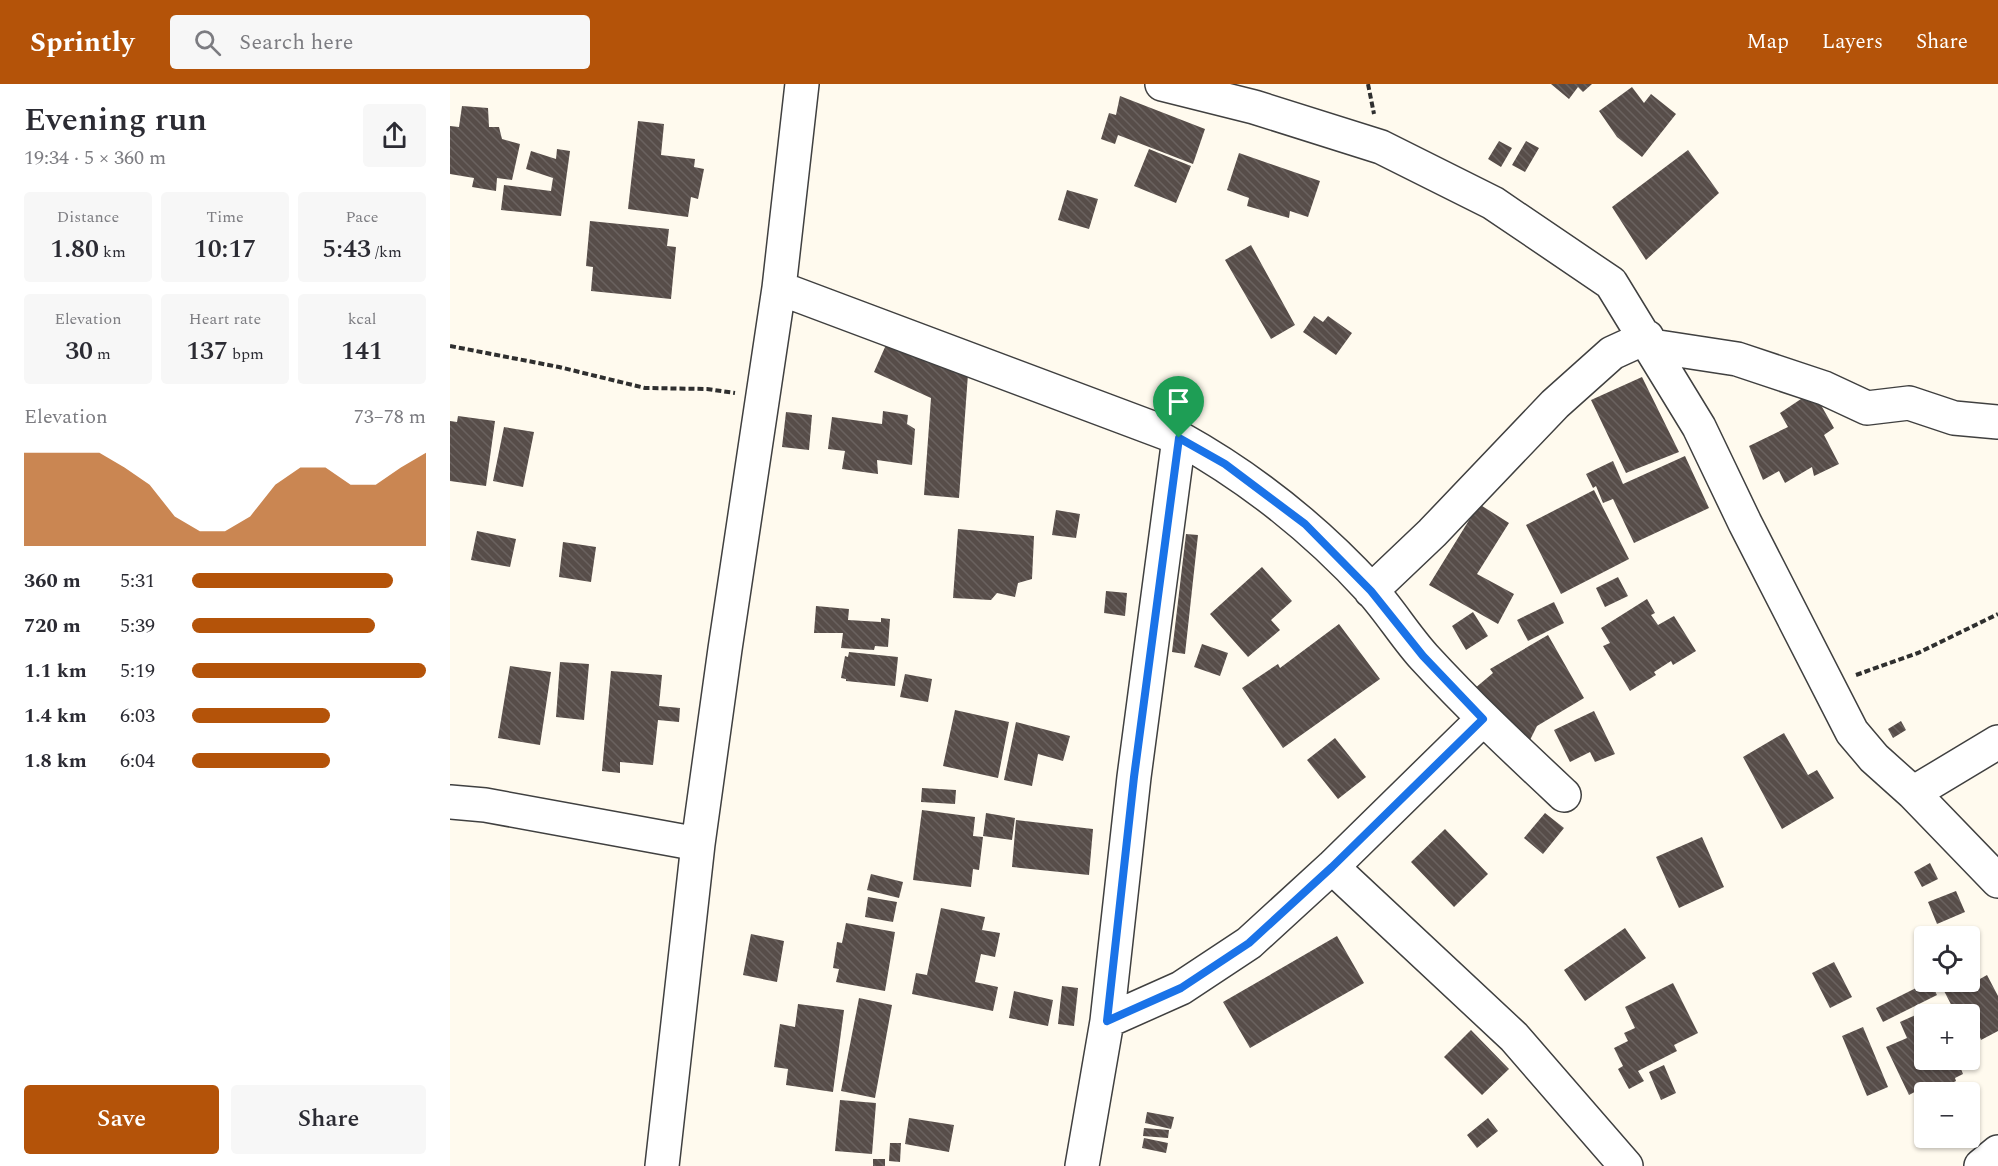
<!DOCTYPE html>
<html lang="en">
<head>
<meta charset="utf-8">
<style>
	:root { --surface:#fff; --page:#f7f7f7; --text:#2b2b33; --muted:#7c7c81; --accent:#b45309 }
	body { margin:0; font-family:Spectral,serif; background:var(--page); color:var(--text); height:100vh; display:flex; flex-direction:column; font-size:22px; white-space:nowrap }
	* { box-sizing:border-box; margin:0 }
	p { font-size:20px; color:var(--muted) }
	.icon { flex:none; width:33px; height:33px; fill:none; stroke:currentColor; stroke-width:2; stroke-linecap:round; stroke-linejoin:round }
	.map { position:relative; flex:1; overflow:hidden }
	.side { display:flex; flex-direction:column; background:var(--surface); width:450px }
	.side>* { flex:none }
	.controls { position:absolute; left:1464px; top:842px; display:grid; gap:12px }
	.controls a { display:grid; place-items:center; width:66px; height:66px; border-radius:6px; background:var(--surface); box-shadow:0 2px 4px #0004; font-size:30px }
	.pin { position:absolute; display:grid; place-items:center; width:51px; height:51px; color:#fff; margin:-62px -26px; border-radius:50% 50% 50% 0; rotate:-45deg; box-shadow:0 0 6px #0007 }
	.pin .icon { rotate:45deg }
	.round { display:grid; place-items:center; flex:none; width:63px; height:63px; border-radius:6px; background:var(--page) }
	.summary { display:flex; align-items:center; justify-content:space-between; height:102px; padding:0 24px }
	h1 { font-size:33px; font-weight:600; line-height:45px }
	.metrics { display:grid; grid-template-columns:repeat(3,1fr); gap:9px; height:102px; padding:6px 24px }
	.metrics div { display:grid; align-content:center; border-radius:6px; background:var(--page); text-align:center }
	.metrics b { font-size:26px; font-weight:600 }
	.metrics small { font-size:16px; font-weight:400 }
	.metrics p { font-size:16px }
	.chart { height:168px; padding:12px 24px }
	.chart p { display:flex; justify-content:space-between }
	.chart svg { width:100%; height:108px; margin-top:6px; fill:var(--accent); opacity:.7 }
	.cta { display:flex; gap:12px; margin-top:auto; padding:12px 24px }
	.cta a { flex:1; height:69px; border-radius:6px; background:var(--accent); color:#fff; font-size:24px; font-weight:600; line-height:69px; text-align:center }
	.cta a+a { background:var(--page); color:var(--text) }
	ul { padding:0 24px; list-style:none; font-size:20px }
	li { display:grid; grid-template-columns:96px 72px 1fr; align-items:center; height:45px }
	li i { height:15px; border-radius:8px; background:var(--accent) }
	header { display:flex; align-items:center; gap:36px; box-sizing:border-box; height:84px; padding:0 30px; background:var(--accent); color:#fff }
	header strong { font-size:28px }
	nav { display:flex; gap:33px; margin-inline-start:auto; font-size:21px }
	.search { width:420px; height:54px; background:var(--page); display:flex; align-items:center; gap:15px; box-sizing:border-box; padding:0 21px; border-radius:6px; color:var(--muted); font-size:22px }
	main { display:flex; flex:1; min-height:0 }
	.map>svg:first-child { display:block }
	.building { fill:url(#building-back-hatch) }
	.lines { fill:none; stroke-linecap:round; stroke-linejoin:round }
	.minor-casing { stroke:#404040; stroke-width:36 }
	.path { stroke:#2f2f2f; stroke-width:4; stroke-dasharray:6 3; stroke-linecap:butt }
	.minor { stroke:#fff; stroke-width:33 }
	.route-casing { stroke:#fff; stroke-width:12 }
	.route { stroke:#1a73e8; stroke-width:8 }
</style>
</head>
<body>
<header>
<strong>Sprintly</strong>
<div class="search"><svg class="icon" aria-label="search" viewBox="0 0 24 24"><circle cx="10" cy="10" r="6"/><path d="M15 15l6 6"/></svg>Search here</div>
<nav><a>Map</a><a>Layers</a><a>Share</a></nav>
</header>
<main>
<section class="side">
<div class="summary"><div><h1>Evening run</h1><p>19:34 · 5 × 360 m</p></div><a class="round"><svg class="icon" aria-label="share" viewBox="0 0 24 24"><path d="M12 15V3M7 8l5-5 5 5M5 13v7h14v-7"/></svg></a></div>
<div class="metrics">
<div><p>Distance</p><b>1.80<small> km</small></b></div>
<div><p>Time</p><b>10:17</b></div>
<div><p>Pace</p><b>5:43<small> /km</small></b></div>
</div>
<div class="metrics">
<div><p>Elevation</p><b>30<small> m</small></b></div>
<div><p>Heart rate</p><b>137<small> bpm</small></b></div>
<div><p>kcal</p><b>141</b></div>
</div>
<div class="chart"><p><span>Elevation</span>73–78 m</p>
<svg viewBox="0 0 160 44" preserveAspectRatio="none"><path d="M0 44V6L10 6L20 6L30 6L40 12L50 19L60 32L70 38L80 38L90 32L100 19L110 12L120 12L130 19L140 19L150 12L160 6V44z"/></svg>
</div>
<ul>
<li><b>360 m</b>5:31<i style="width:86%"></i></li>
<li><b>720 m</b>5:39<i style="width:78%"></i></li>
<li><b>1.1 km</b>5:19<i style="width:100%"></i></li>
<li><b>1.4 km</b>6:03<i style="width:59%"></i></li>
<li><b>1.8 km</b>6:04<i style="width:59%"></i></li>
</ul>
<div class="cta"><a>Save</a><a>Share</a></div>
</section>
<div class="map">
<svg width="1548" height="1082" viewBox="0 0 1548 1082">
	<defs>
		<pattern id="building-back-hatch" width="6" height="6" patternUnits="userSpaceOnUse" patternTransform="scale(1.5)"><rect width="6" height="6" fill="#574d49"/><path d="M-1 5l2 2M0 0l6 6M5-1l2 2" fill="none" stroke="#6a625f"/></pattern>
	</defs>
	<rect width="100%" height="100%" fill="#fffaee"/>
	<path class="building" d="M1101 0H1142L1133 8 1128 3 1119 15Z
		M1182 3 1194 19 1201 10 1226 30 1192 73 1167 53 1149 27Z
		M670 12 755 45 743 80 668 51 665 60 651 55 659 29 666 31Z
		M12 22 38 24 39 43H49L52 55 70 60 62 96 47 94 46 107 22 103 24 94 0 90V42L9 43Z
		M188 37 214 40 211 71 245 75 244 83 254 85 248 115 241 113 238 133 178 125Z
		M1049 57 1062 64 1051 83 1038 75Z
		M1076 57 1089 64 1075 88 1062 81Z
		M107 65 120 67 111 132 51 126 54 101 101 107 103 94 76 85 81 67 106 75Z
		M699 65 741 82 726 119 684 102Z
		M1238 66 1269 109 1196 176 1162 123Z
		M789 69 870 97 858 133 840 127 839 134 797 122 799 114 777 106Z
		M617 106 648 115 639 145 608 136Z
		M140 137 219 145 217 162 226 163 221 215 141 207 143 183 136 182Z
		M801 161 845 241 821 255 775 176Z
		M864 232 873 238 878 232 902 249 886 271 853 248Z
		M439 254 518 290 509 414 474 411 481 314 424 288Z
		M1192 293 1229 368 1176 389 1141 316Z
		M1363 307 1384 344 1374 351 1389 380 1364 392 1362 383 1335 399 1329 387 1313 396 1299 362 1338 343 1330 329Z
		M433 327 458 331 457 340 465 345 462 381 427 376 428 390 392 385 395 367 378 365 382 333 432 340Z
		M336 328 362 331 359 366 332 363Z
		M8 332 45 337 36 402 0 397V337L7 338Z
		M54 343 84 348 73 403 43 397Z
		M1235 372 1259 424 1184 459 1163 415 1153 419 1146 402 1143 404 1136 390 1163 377 1173 400Z
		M1144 406 1179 475 1111 510 1076 441Z
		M1029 420 1059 439 1027 490 1064 510 1048 540 979 501Z
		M606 426 630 430 626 454 602 451Z
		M508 445 584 452 582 495 568 499 565 513 547 509 541 516 503 514Z
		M27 447 66 455 60 483 21 476Z
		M736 450 748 451 735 570 722 568Z
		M113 458 146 463 141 498 109 493Z
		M812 483 842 517 821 536 830 546 798 573 760 530Z
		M1168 493 1178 512 1155 523 1146 504Z
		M656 507 677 509 675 532 654 529Z
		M1197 515 1205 529 1201 531 1208 541 1224 532 1246 567 1223 581 1221 577 1204 588 1206 591 1180 607 1153 562 1160 559 1151 544Z
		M1104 518 1114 539 1078 557 1067 536Z
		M366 522 399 525 398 536 431 538V534L440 535 438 563 425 562 424 566 391 564 393 549H364Z
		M1023 528 1038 552 1016 566 1002 542Z
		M889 540 930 595 833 664 792 604 828 580 830 584Z
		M1098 551 1134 614 1087 642 1078 660 1024 605 1043 589 1040 585Z
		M752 560 778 569 770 592 744 583Z
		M399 568 448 573 445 602 396 597V595L391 594 395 572 398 573Z
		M110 578 139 580 134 636 106 633Z
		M60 582 101 588 90 661 48 654Z
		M161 587 212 591 209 622 230 624 229 638 208 636 203 681 170 678V689L152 687Z
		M455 590 482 595 478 618 450 613Z
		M505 626 559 638 548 694 493 682Z
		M1144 627 1165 670 1145 678 1140 668 1120 678 1104 646Z
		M1451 637 1456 646 1443 654 1438 645Z
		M566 638 620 652 613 677 588 670 582 702 554 696Z
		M1334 649 1358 691 1367 686 1384 714 1332 745 1293 673Z
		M885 654 916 693 888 715 857 676Z
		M472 704 506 706 505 720 471 718Z
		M472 726 525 733 523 752 533 753 529 786 523 785 521 803 463 796Z
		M536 729 565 734 562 756 533 752Z
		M1095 729 1114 744 1093 770 1074 754Z
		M566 736 643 745 639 791 562 783Z
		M995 745 1038 790 1004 823 961 778Z
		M1252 753 1274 803 1229 824 1206 773Z
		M1480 779 1488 795 1472 803 1464 788Z
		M421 790 453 798 449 814 417 806Z
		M1506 807 1515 828 1487 840 1478 818Z
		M418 813 447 818 443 838 415 833Z
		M491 824 535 833 532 846 550 849 545 873 531 870 525 898 548 903 543 927 462 910 466 889 477 891Z
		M396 839 445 848 435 907 386 898 389 885 383 884 387 858 392 859Z
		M1175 844 1196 874 1135 917 1114 886Z
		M301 850 334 857 327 898 293 891Z
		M887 852 914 899 800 964 773 918Z
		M1384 878 1402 913 1380 924 1362 889Z
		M1537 891 1548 912V947L1531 956 1520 930H1506L1493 905 1508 897H1520L1521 900Z
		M1480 897 1487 911 1433 938 1426 924Z
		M1223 899 1248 949 1224 961 1227 967 1188 987 1194 997 1179 1005 1168 985 1173 982 1164 964 1178 957 1174 949 1185 944 1175 923Z
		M612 902 628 904 624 942 608 940Z
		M564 907 603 916 598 942 559 934Z
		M409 914 442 921 425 1014 391 1007Z
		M348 920 394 926 383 1008 336 1001 338 985 324 983 330 940 345 943Z
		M1470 929 1474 936V975H1513L1517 983 1511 985 1513 990 1505 994 1506 997 1502 999 1506 1006 1501 1008H1476L1474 1003 1459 1011 1436 963 1457 954 1450 938Z
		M1413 943 1438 1003 1417 1012 1392 952Z
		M1021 946 1059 985 1032 1011 994 973Z
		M1214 981 1226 1009 1211 1016 1199 988Z
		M390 1016 426 1019 422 1070 385 1067Z
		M697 1028 724 1033 721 1045 695 1039Z
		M459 1034 504 1041 499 1068 455 1060Z
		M1038 1034 1048 1047 1027 1064 1017 1051Z
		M694 1044 719 1046 718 1054 693 1052Z
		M694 1054 718 1059 716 1069 692 1064Z
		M440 1059H451L450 1078 439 1077Z
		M423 1075H435V1082H423Z"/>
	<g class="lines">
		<g class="minor-casing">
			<path id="minor" d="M712 0 804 23 931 63 1043 119 1161 199 1249 343 1295 439 1402 648 1424 674 1463 709 1548 797
				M329 204 729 354C801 394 865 445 921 506 940 527 955 552 974 573 1019 622 1066 666 1114 711
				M1202 262 1287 275 1374 304 1417 324 1459 319 1504 334 1548 338
				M921 507 982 449 1105 320 1162 269 1197 253
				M1463 709 1548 658
				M0 718 35 721 248 760
				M882 783 1064 953 1176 1082
				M657 937 731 904 799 859 882 783 1033 635
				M212 1082 248 760 275 565 329 204 352 0
				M632 1082 657 937 684 693 729 354
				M1531 1082 1548 1068"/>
		</g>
		<path class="path" d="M918 0 924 30
			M0 262 109 283 195 304 257 305 285 309
			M1406 591 1468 569 1548 530"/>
		<use href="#minor" class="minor"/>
	</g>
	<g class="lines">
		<g class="route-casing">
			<path id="route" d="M729 354 775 380 855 440 921 507 973 572 1033 635 882 783 799 859 731 904 657 937 684 693Z"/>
		</g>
		<use href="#route" class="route"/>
	</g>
</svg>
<div class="controls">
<a><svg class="icon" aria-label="locate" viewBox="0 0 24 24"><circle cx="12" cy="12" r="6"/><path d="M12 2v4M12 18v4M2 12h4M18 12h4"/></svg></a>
<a>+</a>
<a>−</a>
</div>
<div class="pin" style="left:729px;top:354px;background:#1e9e55"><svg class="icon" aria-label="arrive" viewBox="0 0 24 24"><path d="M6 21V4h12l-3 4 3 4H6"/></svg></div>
</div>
</main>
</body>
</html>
